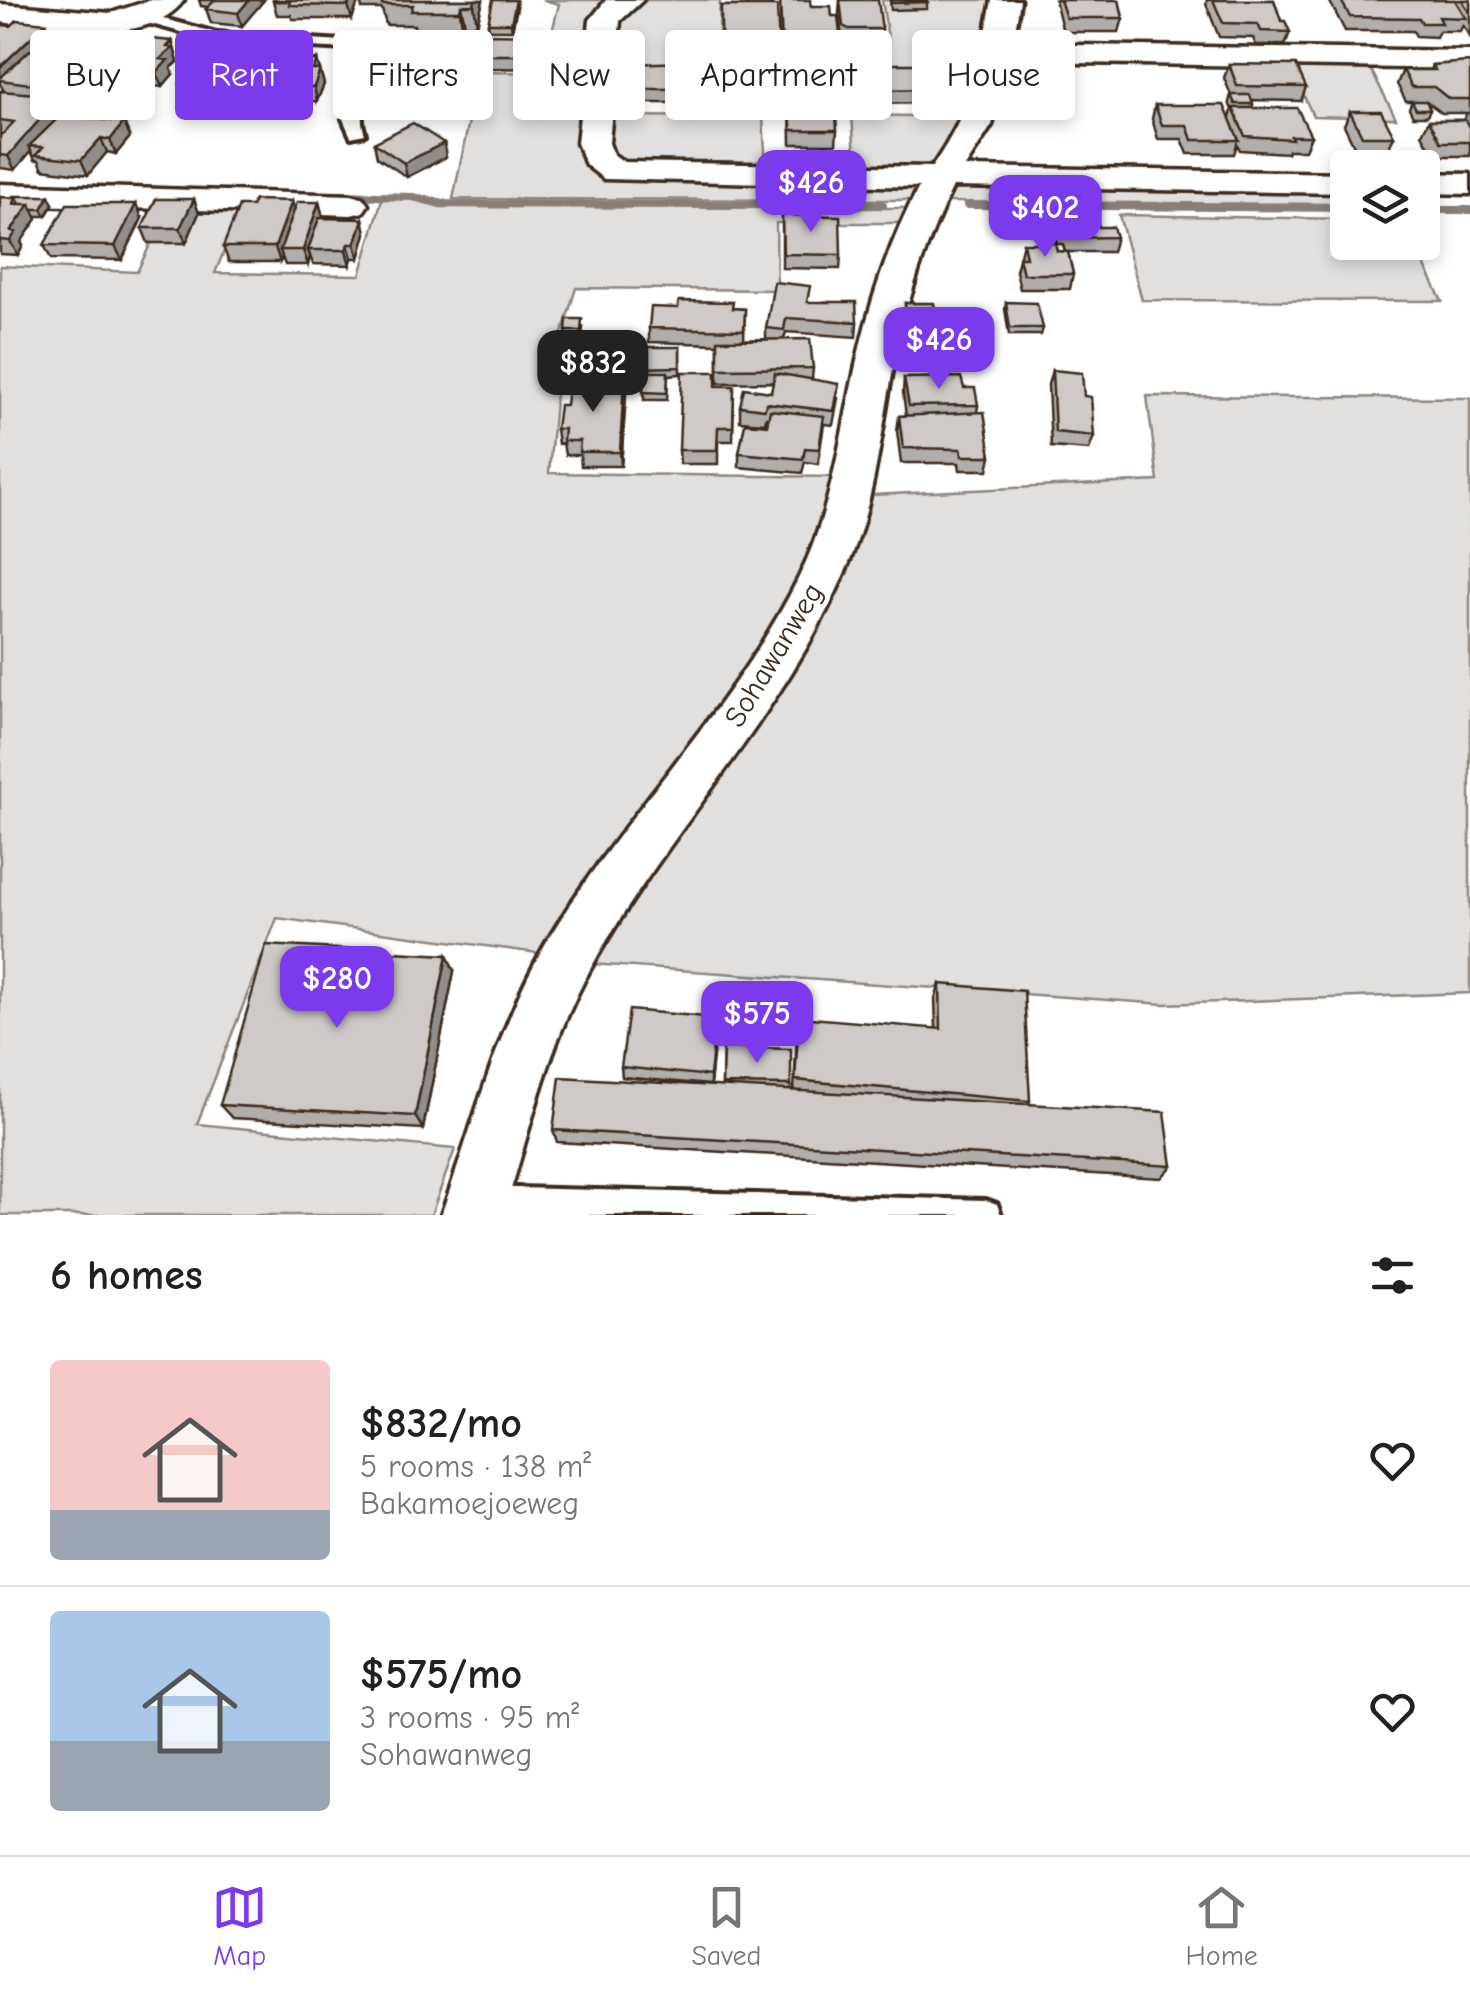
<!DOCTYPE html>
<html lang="en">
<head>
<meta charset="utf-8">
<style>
  body { margin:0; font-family:"Comic Neue",sans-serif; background:#f2f2f2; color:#202124; height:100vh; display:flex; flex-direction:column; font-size:38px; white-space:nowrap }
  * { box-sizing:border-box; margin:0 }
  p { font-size:32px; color:#757577 }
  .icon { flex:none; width:55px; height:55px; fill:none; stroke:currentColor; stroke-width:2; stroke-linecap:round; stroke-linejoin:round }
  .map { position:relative; height:1215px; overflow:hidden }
  .side { display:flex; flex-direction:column; background:#fff; flex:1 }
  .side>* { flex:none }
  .top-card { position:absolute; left:30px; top:30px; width:1410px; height:90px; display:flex; gap:20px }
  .fabs { position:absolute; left:1330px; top:150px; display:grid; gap:20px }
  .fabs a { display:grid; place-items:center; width:110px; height:110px; border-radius:10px; background:#fff; box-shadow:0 5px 15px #0003; font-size:50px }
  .price { position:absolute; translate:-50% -85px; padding:0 22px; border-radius:20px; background:#7c3aed; color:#fff; font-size:32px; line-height:65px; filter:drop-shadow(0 2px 5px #0008) }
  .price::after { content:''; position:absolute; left:50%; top:60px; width:30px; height:22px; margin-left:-15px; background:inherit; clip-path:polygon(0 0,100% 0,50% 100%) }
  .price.on { background:#222; color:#fff }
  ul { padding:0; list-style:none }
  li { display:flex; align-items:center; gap:30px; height:250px; padding:0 50px }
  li+li { border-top:2px solid #e0e0e0 }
  li span { display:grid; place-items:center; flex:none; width:280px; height:200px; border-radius:10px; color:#555 }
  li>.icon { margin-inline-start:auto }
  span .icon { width:120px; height:120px; fill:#fffc; stroke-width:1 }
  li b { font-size:42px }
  h2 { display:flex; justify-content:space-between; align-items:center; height:120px; padding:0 50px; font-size:42px }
  .pill { padding:0 35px; border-radius:10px; background:#fff; box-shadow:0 5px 15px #0003; font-size:35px; line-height:90px }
  .pill.on { background:#7c3aed; color:#fff }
  .tab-bar { display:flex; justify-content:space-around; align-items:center; height:140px; border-top:2px solid #e0e0e0; background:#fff; font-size:28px; color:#757577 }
  .tab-bar a { display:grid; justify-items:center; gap:5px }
  .tab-bar .on { color:#7c3aed }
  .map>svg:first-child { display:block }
  .green { fill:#e2e0de; stroke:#8e857e; stroke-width:2.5 }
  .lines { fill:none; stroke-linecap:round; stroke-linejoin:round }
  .stream { stroke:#887e77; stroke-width:8 }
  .lane-casing { stroke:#3b2a1e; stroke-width:8 }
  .street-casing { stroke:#3b2a1e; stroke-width:7 }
  .lane { fill:#fff; fill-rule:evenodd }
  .street { fill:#fff; fill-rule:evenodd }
  .wall { fill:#b2aeab; stroke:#3b2a1e; stroke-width:2.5; fill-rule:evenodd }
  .shaded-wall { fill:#918d8b; stroke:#3b2a1e; stroke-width:2.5 }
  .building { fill:#cfcac7; stroke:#3b2a1e; stroke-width:2.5 }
  .labels { text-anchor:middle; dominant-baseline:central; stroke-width:9; stroke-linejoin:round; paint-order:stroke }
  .street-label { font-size:30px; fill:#3b2a1e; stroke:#fff }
</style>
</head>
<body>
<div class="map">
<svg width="1470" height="1215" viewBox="0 0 1470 1215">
  <rect width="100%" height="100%" fill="#fff"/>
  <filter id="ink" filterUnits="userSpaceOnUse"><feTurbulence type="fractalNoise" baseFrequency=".01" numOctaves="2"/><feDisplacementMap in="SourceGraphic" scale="20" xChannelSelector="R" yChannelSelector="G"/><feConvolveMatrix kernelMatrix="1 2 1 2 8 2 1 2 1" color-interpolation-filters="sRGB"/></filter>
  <g filter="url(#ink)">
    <path class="green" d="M543,0H615L590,41L550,40L559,4Z
      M643,0H720L718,71H605L610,27Z
      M882,0H992L996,3L983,73L850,74L847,45H889Z
      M1289,63L1368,64L1396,118L1313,116Z
      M479,72L588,73L583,134L620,178L911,182L924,188L922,200L453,199Z
      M852,115L969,117L937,168L856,170Z
      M605,116L763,117L766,168L612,162Z
      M965,184L1348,187L1347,204L945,202L953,189Z
      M382,199H411L440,207L917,208L907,223H776L777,290L576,288L560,340L549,473L835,477C820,530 803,578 776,626L545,954L277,918L197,1124L455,1149L431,1215H0V266L137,272L168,207L242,208L215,273L360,275Z
      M1119,215L1347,219L1348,242L1414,243L1442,301L1142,300Z
      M1147,396L1470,398V993L1165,1004L590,964L683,824L755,732L807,650L843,581L872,495L1158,481Z"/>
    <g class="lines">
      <path class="stream" d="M341,195L413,197L446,204L883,205
        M967,205L1348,208
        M1422,210H1470"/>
      <defs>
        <path id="lane" d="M138,12L217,33L358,42C395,67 350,97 365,134L351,137L343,119C349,100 369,63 349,49L217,42L133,19V13Z
          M480,1187L986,1200L997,1204L1001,1215H475L469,1213L465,1202L469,1191Z"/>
        <path id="street" d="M151,0H184C148,49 51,28 0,22V4L111,13Z
          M606,0H643L620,21L609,143L613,154L624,162L932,167C972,109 979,69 992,0H1020L1013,44L1470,51V69L1010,62L992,125L965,167L1348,173V193L953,187C926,241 907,300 895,359C881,430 875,505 845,572C782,717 669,829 592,966C548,1043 530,1132 503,1215H441C476,1119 500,1015 555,928C630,806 737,704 800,575C833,507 841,430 858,356C871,298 891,239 919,187L604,179L586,165L577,143L590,20Z
          M1422,173L1470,174V194L1422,193Z
          M0,184L351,195L363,198L368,205L363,212L351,215L0,204Z"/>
      </defs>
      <use href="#lane" class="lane-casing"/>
      <use href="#street" class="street-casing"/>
      <use href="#lane" class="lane"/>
      <use href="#street" class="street"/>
    </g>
    <path class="wall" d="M199,0H264L242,26L211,23L206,9L209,7L201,6Z
      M359,0L352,19H292L291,15H277L273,1Z
      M360,0H483L477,25H465L464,29H477L479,43L474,71H463L458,97H387L383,83L394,60L393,58L415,30L414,25H386L382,9H362Z
      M747,0H770L779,49V63H721V6H747Z
      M780,0L811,6L832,16L841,43L840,57L781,59Z
      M840,0L882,29L881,43H848L842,39L839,13Z
      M890,0H927V9L891,10Z
      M1055,0H1119L1123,18L1119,32H1063Z
      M1207,0H1274L1281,21L1290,32L1285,45H1256L1253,38L1219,37L1206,4Z
      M1331,0H1470V37L1463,25L1460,31H1439L1436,37L1416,36L1413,31H1345L1330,2Z
      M517,7L512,30H489L488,23Z
      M0,27L52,37L38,51L74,69L90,81L107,76L104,68L172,41L178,62L171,68L173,74L162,87L145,85L148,93L138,105L142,113L136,120L124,123L130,137L116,154L107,152L88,175L43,169L39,160H35L31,151L15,170L0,168V91H4L0,84ZM62,102L71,103L77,117L62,115L66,111Z
      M558,35L560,49L556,69L481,68L478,55Z
      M317,60L324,84L317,101L273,102L269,88Z
      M719,61V113L693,114L692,103H626L625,89Z
      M1470,62V156H1434L1422,134L1429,120H1463L1467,113H1442L1426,101L1430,109L1427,116H1413L1409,108L1412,101H1406L1397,84L1403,70H1430L1432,65Z
      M220,64L222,72L205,94L182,92L180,84Z
      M861,64L942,89L940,103L864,104L860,78Z
      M1229,64L1306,87L1301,101L1252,100L1253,104L1252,108L1311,136L1305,150H1288L1287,153L1240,150L1237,144L1234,154H1188L1182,139H1158L1152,119L1155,105L1230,118L1232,110L1229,102L1231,95L1224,78Z
      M725,72L772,98L771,112L725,114Z
      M790,90L826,99L837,130L836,144H791Z
      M1350,111L1394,136L1388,150H1356L1344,125Z
      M374,143H444L446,157L407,177L377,157Z
      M0,197L53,204L46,216H35L37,219L21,242L23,246L18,255L0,254Z
      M319,202L323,218L363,219L366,233L359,258H352L350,265L313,264L310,256L308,265H285L282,257L280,262H229L223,247L294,209Z
      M1055,212L1099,227L1116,237L1112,252H1068L1073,274L1070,289H1020L1016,271L1023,243L1057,251L1065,252L1063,244H1057L1052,226Z
      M199,213L186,243H148L142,228Z
      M782,215L841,255L840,269L782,268Z
      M142,218L122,260L51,259L44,245Z
      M809,302L857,322L856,337L786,332L784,339L813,368L812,379L838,398L833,425L824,424L818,464L805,462L802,473L739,467V453L767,425L769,417H766L765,423L740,421V406L771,392L773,382L718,383V344L649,342V328L732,308L745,309L744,340L766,339V328Z
      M1006,302L1043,328L1041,335H1009L1005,309Z
      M905,303L936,319L935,327L905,326Z
      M583,327L582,339L567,338L566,331Z
      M908,334L975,352L972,367L954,366L953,372L908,371L906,348Z
      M680,347V374L668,375L667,400H644V375H636L635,368Z
      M1052,370L1084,396L1094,436L1089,450L1051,447L1048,385Z
      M904,378L964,388L978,405L977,413L991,456L988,470H960L959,463H901L897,431L899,416H906L903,392Z
      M624,380L626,394L621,466H581L580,455H565L563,443L558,444L556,429L566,405Z
      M716,386H734L733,441H718V464H680L679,450Z
      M454,971L423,1129L232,1118L220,1105Z
      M940,984L1030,1101L1028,1104L1172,1166L1161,1178L557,1142L553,1130L722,1087L723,1047L791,1085L790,1090L794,1091L797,1031L936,1028L935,999Z
      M716,1018L710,1085L622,1077L621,1067Z"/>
    <path class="shaded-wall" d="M249,0H264L242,26L238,13Z
      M350,0H359L352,19L348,6Z
      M475,0H483L477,25L474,5Z
      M516,0L517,7L512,30L511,23Z
      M461,5L465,25L463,32L460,11Z
      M46,23L52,37L7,81L0,77V67Z
      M477,29L479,43L474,71L472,57Z
      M558,35L560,49L556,69L555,55Z
      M172,41L178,62L171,68L173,74L162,87L156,73L160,59Z
      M68,55L74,69L57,66Z
      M317,60L324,84L317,101L314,87L313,70Z
      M461,60L463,74L458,97L456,83Z
      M220,64L222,72L205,94L202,87Z
      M86,70L92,84L73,103L67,89Z
      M142,79L148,93L138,105L142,113L136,120L124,123L119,108Z
      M60,96L66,111L35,146H29L31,151L15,170L8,156Z
      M124,122L130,137L116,154L110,140Z
      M101,138L107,152L88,175L81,160Z
      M444,143L446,157L407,177L404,163Z
      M49,196L53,204L46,216L42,209Z
      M17,198L30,204L37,219L21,242L23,246L18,255L10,241L13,204Z
      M194,199L199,213L186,243L180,228Z
      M292,201L296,215L280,250L282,257L280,262L275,247Z
      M319,202L323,217L312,250H308L310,256L308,265L303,250Z
      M136,204L142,218L122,260L115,246Z
      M363,219L366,233L359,258L355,244Z
      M348,244L352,258L350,265L346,250Z
      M624,380L626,394L621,466L620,452Z
      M447,955L454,971L423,1129L415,1116Z
      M716,1018V1028L710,1085V1076Z"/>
    <path class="building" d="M215,0H249L238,13L206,9Z
      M273,0H350L348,6L289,5L290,1H273Z
      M383,0H475L474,5H461L460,11H411L413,5H382Z
      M493,0H516L511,23H488Z
      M780,0H810L811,6H831L832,16H838L841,43L782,45Z
      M840,0H878L882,29H849L843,26Z
      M891,0H927L928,2L892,3Z
      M1060,0H1119L1123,18H1066Z
      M1213,0H1274L1281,21H1285L1290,32L1261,31L1258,24L1223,23Z
      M1341,0H1455L1466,18L1439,17L1442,23H1422L1419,18L1350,17Z
      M1462,0H1470V13Z
      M721,6H777L779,49H721Z
      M17,20L46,23L0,67V27L2,25L11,26Z
      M477,29L472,57L393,58L401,30Z
      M484,34L558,35L555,55H478Z
      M131,37L172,41L167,47L173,48L160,59L168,60L156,73L104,68Z
      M30,50L68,55L57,66L86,70L67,89L0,80V78Z
      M279,60H317L313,70H320L314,87L269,88Z
      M390,60H461L456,83H383Z
      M719,61V99L692,100L693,89H625L627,64Z
      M198,62L220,64L202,87L180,84Z
      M1470,62V99H1449L1434,87H1412L1403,70H1435L1432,65Z
      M861,64H937L942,89L865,90Z
      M1229,64L1296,65L1306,87L1237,86Z
      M725,72H771L772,98L725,100Z
      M96,75L142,79L128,96L136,99L130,106L119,108L71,103Z
      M790,90H825L826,99H835L837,130H791Z
      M0,91L60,96L8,156L0,155V137L14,122L0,120Z
      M1231,95H1250L1253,104H1235Z
      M1412,101H1426L1430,109H1416Z
      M1155,105H1224L1239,140H1192L1187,125H1162Z
      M1233,108H1297L1311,136H1291L1292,139L1245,136Z
      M1350,111H1381L1394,136H1362Z
      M61,115L124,122L110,140L101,138L81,160L36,155L43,147L29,146Z
      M1429,120H1465L1470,129V142H1441Z
      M413,123L444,143L404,163L374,143Z
      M13,196H49L42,209H32L30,204H20L17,198H12Z
      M0,197L17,198L13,204H30L11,231L16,232L10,241L0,240Z
      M156,199H194L180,228H142Z
      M254,200L292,201L275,247H223L239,206H252Z
      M297,202H319L303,250H280Z
      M67,204H136L115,246L44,245Z
      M1095,211L1099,227H1113L1116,237L1069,238L1066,230H1060L1055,212Z
      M782,215L840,216L841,255L783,254Z
      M319,218L363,219L355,244H348L346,250H308Z
      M1023,243H1055L1057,251L1068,252L1073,274H1023L1019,257H1026Z
      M774,282L810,286L807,302H856L857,322L786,318L784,330L766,328Z
      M679,301L733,302L732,308L745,309L744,330L649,328L651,307L678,308Z
      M1006,302L1037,303L1043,328H1010Z
      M905,303H934L936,319H906Z
      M567,319H582L581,331H566Z
      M908,334H973L975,352H955L956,358L910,357Z
      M810,339L813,368L718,369V340Z
      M635,347H680V367L635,368Z
      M1052,370L1082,373L1084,396L1091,397L1094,436L1055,432Z
      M644,372H668L667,393L643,392Z
      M682,372H716V386H734L733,427H718L717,450H679Z
      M775,373L839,384L834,411L766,403L765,409L740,406L744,388L771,392Z
      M961,377L964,388H975L978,405L909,406L904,378Z
      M569,380H624L620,452H579L580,441H563L564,429H556L559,405H566Z
      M770,410L824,416L819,449L805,448L803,459L739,453L745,423L767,425Z
      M984,412L991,456H962L961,449L903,448L899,416Z
      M266,945L447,955L415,1116L220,1105Z
      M940,984L1024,991L1030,1101L795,1080L799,1017L941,1029Z
      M629,1010L716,1018L710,1076L621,1067Z
      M723,1047L791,1049V1085L722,1084Z
      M560,1077L1165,1112L1172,1166L553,1130Z"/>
  </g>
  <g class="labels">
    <g class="street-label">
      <text transform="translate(774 655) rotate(-59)">Sohawanweg</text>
    </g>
  </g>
</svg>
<div class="fabs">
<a><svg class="icon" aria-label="layers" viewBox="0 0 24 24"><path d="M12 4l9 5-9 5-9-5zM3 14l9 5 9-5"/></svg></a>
</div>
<b class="price" style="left:811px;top:235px">$426</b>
<b class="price" style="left:1045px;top:260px">$402</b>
<b class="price" style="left:939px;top:392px">$426</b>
<b class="price on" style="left:593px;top:415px">$832</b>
<b class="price" style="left:337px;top:1031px">$280</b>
<b class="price" style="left:757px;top:1066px">$575</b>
<div class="top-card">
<a class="pill">Buy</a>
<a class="pill on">Rent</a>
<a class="pill">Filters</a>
<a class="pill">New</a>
<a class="pill">Apartment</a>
<a class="pill">House</a>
</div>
</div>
<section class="side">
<h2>6 homes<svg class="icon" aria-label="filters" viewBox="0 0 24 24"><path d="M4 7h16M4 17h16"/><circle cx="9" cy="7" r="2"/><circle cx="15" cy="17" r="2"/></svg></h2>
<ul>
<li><span style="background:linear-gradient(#f6c9c9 75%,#9aa5b1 0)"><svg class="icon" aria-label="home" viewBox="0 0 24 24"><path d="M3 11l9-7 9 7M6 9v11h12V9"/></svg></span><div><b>$832/mo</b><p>5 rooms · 138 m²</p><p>Bakamoejoeweg</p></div><svg class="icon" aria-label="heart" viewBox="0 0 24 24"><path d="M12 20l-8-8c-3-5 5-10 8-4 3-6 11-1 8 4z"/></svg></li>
<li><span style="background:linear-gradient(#a9c7e8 65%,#9aa5b1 0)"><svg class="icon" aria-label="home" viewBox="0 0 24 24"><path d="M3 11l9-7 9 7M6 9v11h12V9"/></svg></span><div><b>$575/mo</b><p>3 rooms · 95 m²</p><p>Sohawanweg</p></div><svg class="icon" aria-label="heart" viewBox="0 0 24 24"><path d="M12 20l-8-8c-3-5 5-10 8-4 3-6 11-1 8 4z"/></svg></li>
</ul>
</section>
<nav class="tab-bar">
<a class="on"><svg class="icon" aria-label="map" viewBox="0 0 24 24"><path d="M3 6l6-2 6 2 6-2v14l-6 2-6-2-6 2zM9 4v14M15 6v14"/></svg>Map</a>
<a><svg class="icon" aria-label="saved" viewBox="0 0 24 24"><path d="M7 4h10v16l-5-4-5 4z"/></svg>Saved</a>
<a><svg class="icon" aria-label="home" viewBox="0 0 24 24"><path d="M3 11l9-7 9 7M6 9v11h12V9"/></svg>Home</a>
</nav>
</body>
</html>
